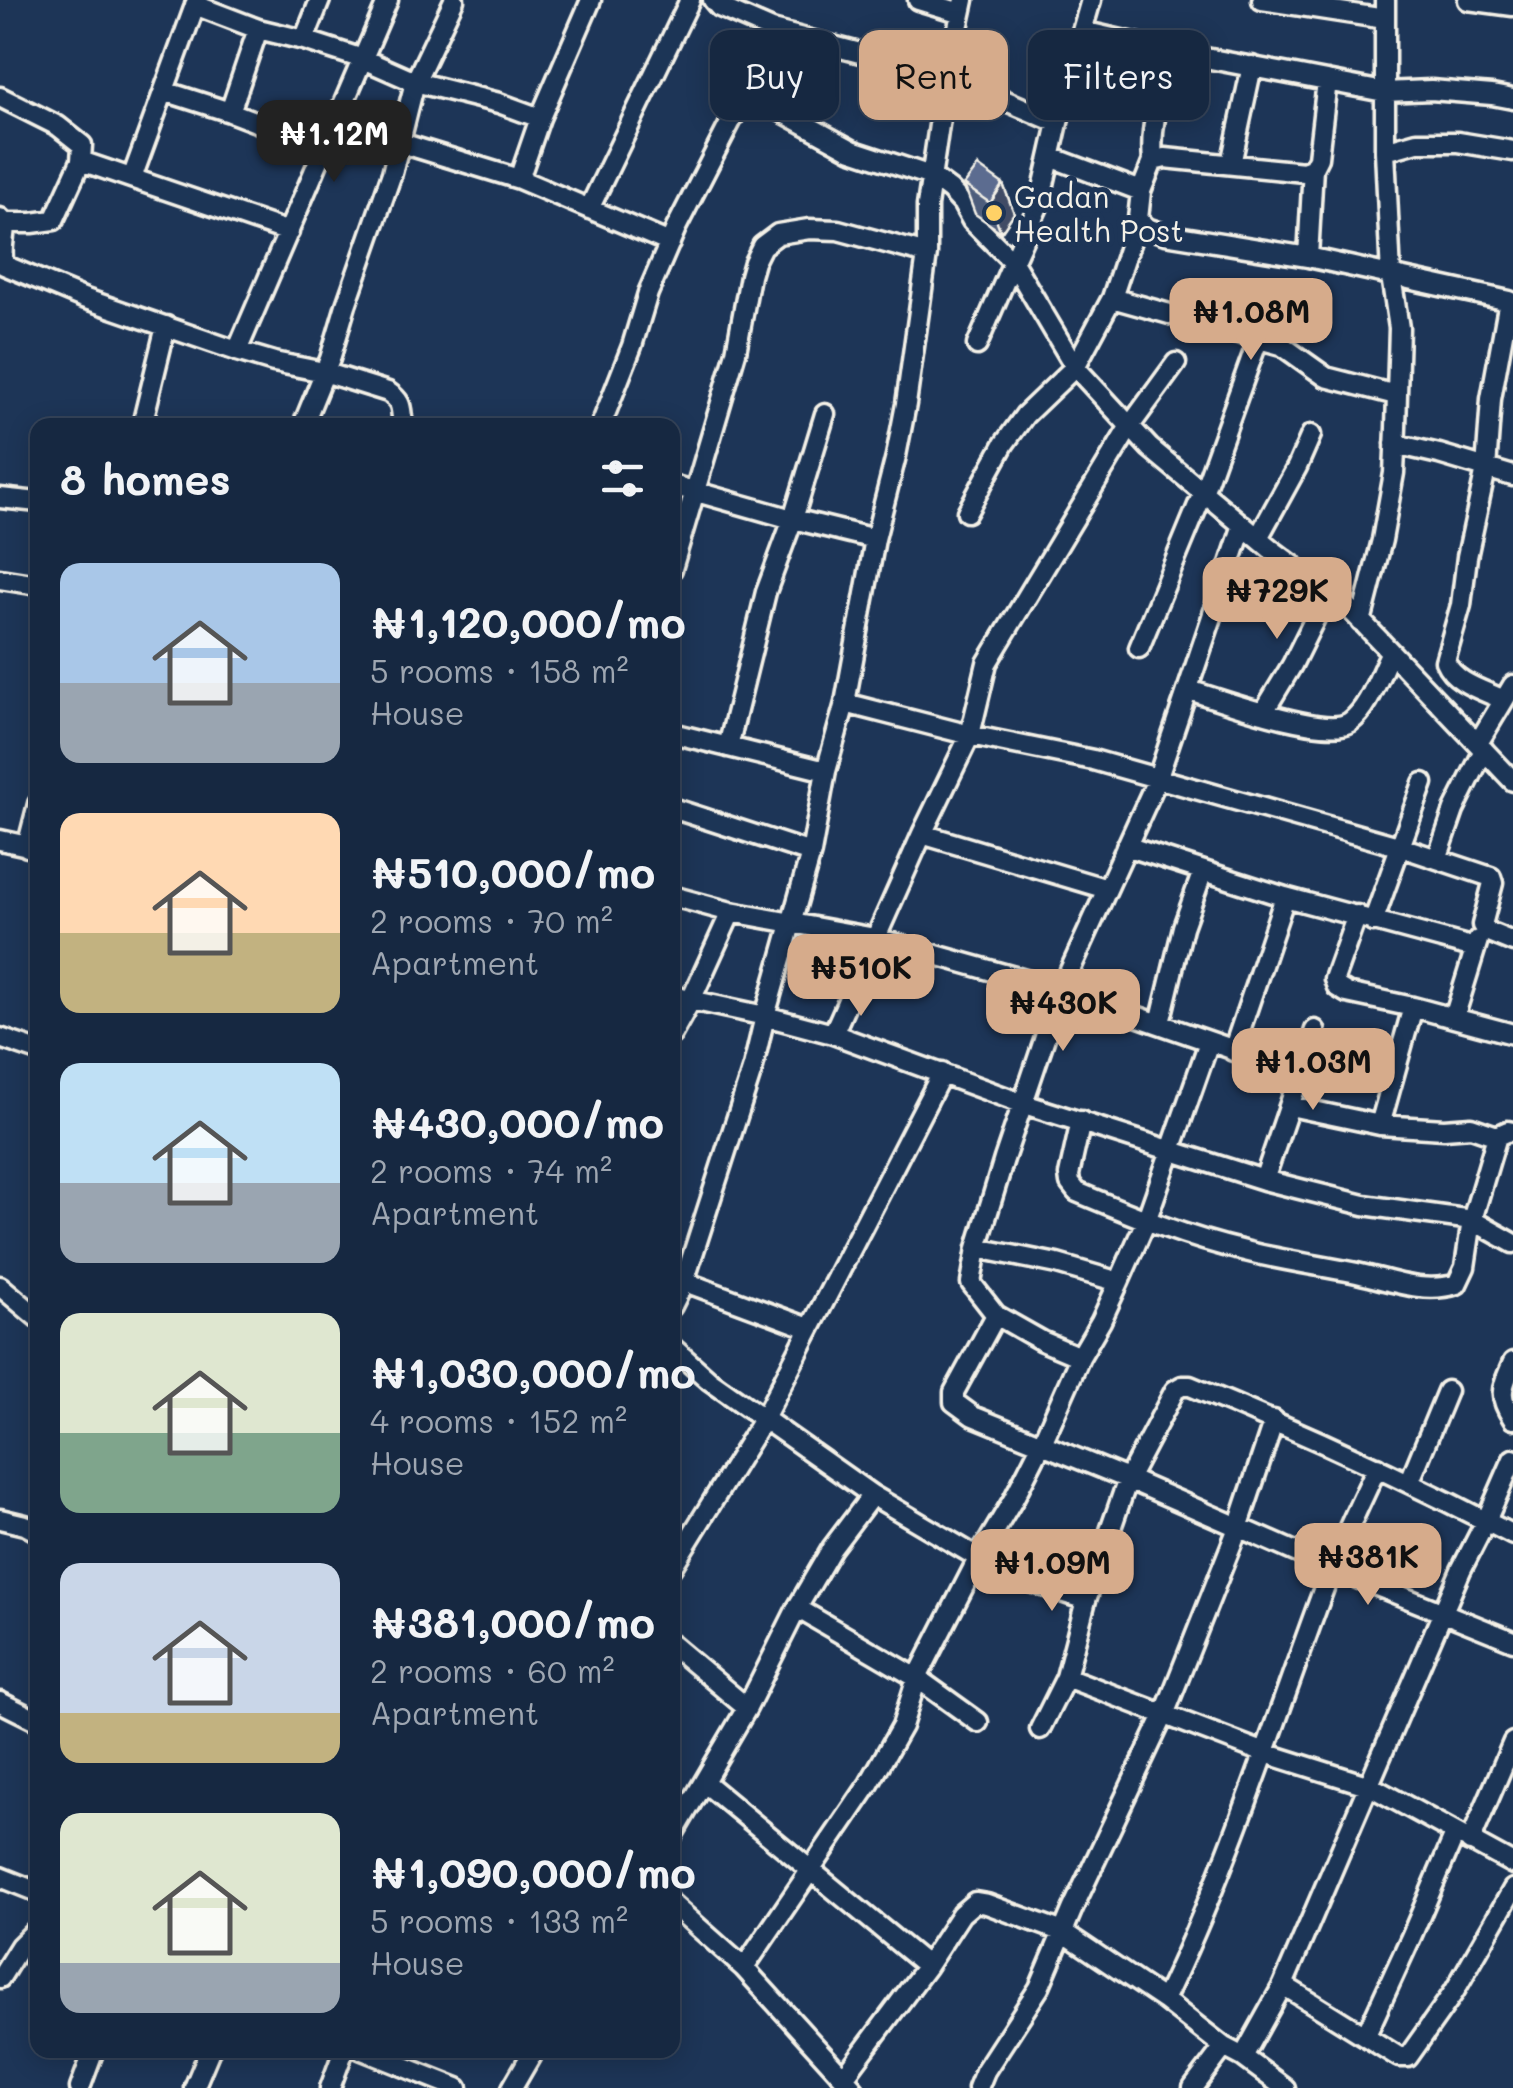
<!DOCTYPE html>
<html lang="en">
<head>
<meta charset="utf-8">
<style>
  body { margin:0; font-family:Mali,sans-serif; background:#23344c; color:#f1f3f6; height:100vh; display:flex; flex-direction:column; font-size:38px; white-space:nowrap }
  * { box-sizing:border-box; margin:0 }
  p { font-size:32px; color:#9ea6b1 }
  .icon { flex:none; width:55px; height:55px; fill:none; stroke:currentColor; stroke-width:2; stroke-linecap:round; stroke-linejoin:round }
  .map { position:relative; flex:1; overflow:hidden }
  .side { position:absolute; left:30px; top:418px; width:650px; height:1640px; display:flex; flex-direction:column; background:#162841; border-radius:20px; box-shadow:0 5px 25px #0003,0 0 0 2px #35445a }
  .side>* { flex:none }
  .hud { position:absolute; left:710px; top:30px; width:652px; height:90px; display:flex; gap:20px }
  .price { position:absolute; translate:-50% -85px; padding:0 22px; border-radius:20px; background:#d6ab8b; color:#111; font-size:32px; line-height:65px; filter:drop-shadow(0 2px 5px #0008) }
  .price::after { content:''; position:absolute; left:50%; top:60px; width:30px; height:22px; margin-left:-15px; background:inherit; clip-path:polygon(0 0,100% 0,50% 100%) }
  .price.active { background:#222; color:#fff }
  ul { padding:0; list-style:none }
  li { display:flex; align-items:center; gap:30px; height:250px; padding:0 30px }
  li span { display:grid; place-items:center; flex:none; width:280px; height:200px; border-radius:20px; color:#555 }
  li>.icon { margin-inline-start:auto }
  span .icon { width:120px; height:120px; fill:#fffc; stroke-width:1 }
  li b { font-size:42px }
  h2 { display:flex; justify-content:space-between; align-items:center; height:120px; padding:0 30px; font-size:42px }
  .tag { padding:0 35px; border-radius:20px; background:#162841; box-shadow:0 5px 25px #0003,0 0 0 2px #35445a; font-size:35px; line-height:90px }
  .tag.active { background:#d6ab8b; color:#111 }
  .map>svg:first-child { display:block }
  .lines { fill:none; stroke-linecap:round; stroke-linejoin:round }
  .street-casing { stroke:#f4f1e8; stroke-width:25 }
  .street { stroke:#1d3557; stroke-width:18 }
  .wall { fill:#4e5d7c; stroke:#f4f1e8; stroke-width:2.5 }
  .shaded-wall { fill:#404c65; stroke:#f4f1e8; stroke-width:2.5 }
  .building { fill:#5b6c90; stroke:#f4f1e8; stroke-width:2.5 }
  .poi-dot { fill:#ffd166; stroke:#1d3557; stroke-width:4 }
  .labels { text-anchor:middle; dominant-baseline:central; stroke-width:10; stroke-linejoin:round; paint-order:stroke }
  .poi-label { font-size:30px; fill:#f4f1e8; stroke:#1d3557; text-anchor:start }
</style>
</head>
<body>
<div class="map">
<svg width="1513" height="2088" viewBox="0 0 1513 2088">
  <rect width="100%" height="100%" fill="#1d3557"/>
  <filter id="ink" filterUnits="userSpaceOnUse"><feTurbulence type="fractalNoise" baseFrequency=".01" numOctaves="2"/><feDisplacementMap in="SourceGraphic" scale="20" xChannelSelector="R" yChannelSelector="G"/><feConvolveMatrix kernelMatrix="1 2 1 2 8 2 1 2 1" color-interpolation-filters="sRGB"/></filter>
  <g filter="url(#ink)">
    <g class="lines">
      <defs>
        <path id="street" d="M591,0L540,118L519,179L670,243
          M713,0L719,7L772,30L948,76L1058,123
          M918,0L961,13
          M1091,0L1067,83L1040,202L1013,262L1075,367L1150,448L1271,549L1347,606L1513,781
          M1262,0L1385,19
          M1468,0L1513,6
          M195,5L258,29L304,40L363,59L415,82L499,103L540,118
          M258,29L230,112L324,148
          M1082,31L1174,52L1384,92L1431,90L1492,95L1513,99
          M304,40L320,0
          M164,91L230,112
          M746,92L852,150L931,176L950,190L962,203L972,221L1013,262L977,345
          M0,97L58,126L82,145L81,161L54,220L32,223H5
          M401,143L519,179
          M1385,151L1417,142H1458L1513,151
          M1051,157L1141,191L1138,219L1147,228L1165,234L1308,257L1509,301L1491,399L1486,469L1467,557L1461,605L1445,661C1454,683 1483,690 1504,700
          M81,161L289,232
          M1153,161C1149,121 1162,90 1174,52
          M1231,164L1252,66
          M132,178L197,0
          M1141,191L1153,161L1165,158L1304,172L1313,168L1318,158L1327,81
          M589,209L690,0
          M0,218L5,223C5,238 0,250 4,265L83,298L237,351L274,362L324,372L388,392C404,403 400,408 403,425
          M1308,257L1313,168
          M1112,298L1281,345L1326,377L1396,395
          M237,351L388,0
          M142,425L166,326
          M303,425L330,359L346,305L392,173L415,82L454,0
          M601,425L632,346L648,293L676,228L746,92L772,30
          M1395,444L1439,454L1513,476
          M672,485L785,517L875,539
          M0,498L38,502
          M967,512L1004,444L1025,415L1075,367L1112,298L1138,219
          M1258,538L1297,467L1311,435
          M672,569L736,352L750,276L754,262L762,246L778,234L809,229L838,230L927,254
          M0,579L38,585
          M1361,622L1382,540L1394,473L1396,428L1399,328L1391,276L1385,151V0
          M1139,648L1203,493L1258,340
          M1189,690C1218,699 1327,738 1350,722C1370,707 1379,675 1390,654
          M845,703L970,735L1093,760L1398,846L1491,877L1493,883L1482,925L1486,931L1513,942
          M1263,713L1292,665L1328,592
          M672,733L826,771
          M1478,743L1513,685
          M728,747L766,592L793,519L825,414
          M672,808L811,853
          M922,834L1107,889
          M0,840L37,848
          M1126,846L1285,897L1475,948
          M27,847L38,804
          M1437,859L1454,810L1484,750
          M672,896L731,912L875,938L1061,990L1301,1073
          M1357,915L1334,979L1337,987L1347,993L1413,1007L1513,1034
          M1373,922L1423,783
          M672,996L765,1016L833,1034L1021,1103L1264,1180L1364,1205L1472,1220L1513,1243
          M1454,1018L1478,940
          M1160,1023L1183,927L1203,871
          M672,1034L691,1000L731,912
          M833,1034L922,834L970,735L987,663L1130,426L1176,363
          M0,1038L38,1051
          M1233,1051L1285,897
          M1290,1106L1380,1125L1444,1129L1471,1127L1497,1136
          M1081,1121L1069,1175L1070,1183L1077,1192C1132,1215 1187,1238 1245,1251C1280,1260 1316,1265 1352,1272C1387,1279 1422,1295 1457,1284L1465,1267L1472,1220L1497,1136L1508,1131L1513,1132
          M1380,1125L1413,1007
          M1264,1180L1315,1030
          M977,1248L1057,1264L1119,1282
          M672,1277L809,1328
          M0,1286L38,1318
          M672,1306L684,1282L753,1067L765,1016L811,853L826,771L845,703L875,539L896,456L906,404L927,254V206L943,98L964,0
          M996,1315L954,1392V1402L973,1416L1128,1479L1332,1568L1513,1641
          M672,1347L709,1380L872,1495L1006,1574L1086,1600
          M1080,1357L1042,1341L996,1315L971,1283L977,1248L1004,1159L1061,990L1157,780L1243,525
          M1513,1362C1502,1388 1497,1395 1513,1419
          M1409,1483L1447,1391
          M0,1519L25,1525L38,1532
          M672,1567L764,1418L942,1073
          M797,1608L917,1678L978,1722
          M672,1645L747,1708
          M1066,1677L1265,1753L1370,1786L1513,1864
          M0,1702L38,1721
          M1040,1729L1066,1677L1086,1600L1128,1479L1175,1390L1182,1386H1190C1300,1431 1407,1480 1513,1535
          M705,1783L927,1966
          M672,1836L747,1708L797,1608L832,1548L872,1495
          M1470,1842L1513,1742
          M0,1877L38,1892
          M672,1904L744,1968L853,2088
          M744,1968L869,1784L902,1726L917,1678L979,1557L1013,1500L1042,1443L1080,1357L1101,1321L1119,1282L1146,1221L1209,1042
          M0,1978L20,1946L38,1928
          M1283,1985L1399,2057H1408L1454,1992L1513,1889
          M1164,2000C1231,1862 1276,1715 1330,1572C1344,1536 1361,1502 1377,1467
          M1366,2035L1411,1937L1455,1834
          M362,2050L458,2088
          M1243,2057L1283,1985L1461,1570L1486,1521L1513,1459
          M844,2077L927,1966L961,1914L975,1902L987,1904L1063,1932L1164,2000L1224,2047L1243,2057L1285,2088
          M80,2088L94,2050
          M194,2088L210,2050
          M330,2088L344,2050
          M512,2088L534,2050
          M978,2088L985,2071L1039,1988L1073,1908L1164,1715L1238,1528L1274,1420
          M1193,2088L1224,2047"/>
      </defs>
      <use href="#street" class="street-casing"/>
      <use href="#street" class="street"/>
    </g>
    <path class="wall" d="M1003,184L1014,213L1001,232L975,214L964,185Z"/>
    <path class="shaded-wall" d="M1003,184L1014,213L1001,232L990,203Z"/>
    <path class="building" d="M978,166L1003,184L990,203L964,185Z"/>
  </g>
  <circle class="poi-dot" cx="994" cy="213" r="10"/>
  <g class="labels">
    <g class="poi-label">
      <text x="1014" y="196">Gadan<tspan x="1014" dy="34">Health Post</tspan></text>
    </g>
  </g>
</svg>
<b class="price active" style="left:334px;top:185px">₦1.12M</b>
<b class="price" style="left:1251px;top:363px">₦1.08M</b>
<b class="price" style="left:1277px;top:642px">₦729K</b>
<b class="price" style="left:861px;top:1019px">₦510K</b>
<b class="price" style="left:1063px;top:1054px">₦430K</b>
<b class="price" style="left:1313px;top:1113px">₦1.03M</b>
<b class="price" style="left:1368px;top:1608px">₦381K</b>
<b class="price" style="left:1052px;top:1614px">₦1.09M</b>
<div class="hud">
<a class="tag">Buy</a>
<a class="tag active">Rent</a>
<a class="tag">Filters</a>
</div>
<section class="side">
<h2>8 homes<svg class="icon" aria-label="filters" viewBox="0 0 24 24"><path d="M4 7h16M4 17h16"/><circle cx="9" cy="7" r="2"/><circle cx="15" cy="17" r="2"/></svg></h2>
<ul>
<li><span style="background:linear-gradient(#a9c7e8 60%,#9aa5b1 0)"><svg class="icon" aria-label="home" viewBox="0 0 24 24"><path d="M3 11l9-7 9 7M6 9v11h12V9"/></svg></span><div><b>₦1,120,000/mo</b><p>5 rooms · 158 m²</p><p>House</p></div></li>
<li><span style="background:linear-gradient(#ffd9b3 60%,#c2b280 0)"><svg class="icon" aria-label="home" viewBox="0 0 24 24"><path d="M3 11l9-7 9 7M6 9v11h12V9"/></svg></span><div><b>₦510,000/mo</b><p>2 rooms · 70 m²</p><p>Apartment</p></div></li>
<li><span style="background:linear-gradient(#bfe0f5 60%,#9aa5b1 0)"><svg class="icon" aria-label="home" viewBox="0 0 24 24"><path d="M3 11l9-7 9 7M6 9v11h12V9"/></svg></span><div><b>₦430,000/mo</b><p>2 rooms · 74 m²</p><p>Apartment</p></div></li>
<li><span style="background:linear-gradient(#dfe7d0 60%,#7fa58c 0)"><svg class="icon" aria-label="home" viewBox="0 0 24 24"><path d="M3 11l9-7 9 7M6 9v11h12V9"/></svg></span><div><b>₦1,030,000/mo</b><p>4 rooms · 152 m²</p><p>House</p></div></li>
<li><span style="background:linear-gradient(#c9d6e8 75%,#c2b280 0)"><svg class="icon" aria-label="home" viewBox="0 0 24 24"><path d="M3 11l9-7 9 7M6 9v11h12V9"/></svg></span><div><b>₦381,000/mo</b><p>2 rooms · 60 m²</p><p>Apartment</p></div></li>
<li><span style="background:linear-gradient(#dfe7d0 75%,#9aa5b1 0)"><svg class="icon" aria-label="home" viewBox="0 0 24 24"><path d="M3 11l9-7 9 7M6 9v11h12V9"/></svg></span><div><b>₦1,090,000/mo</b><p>5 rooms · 133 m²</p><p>House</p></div></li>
</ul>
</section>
</div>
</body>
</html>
